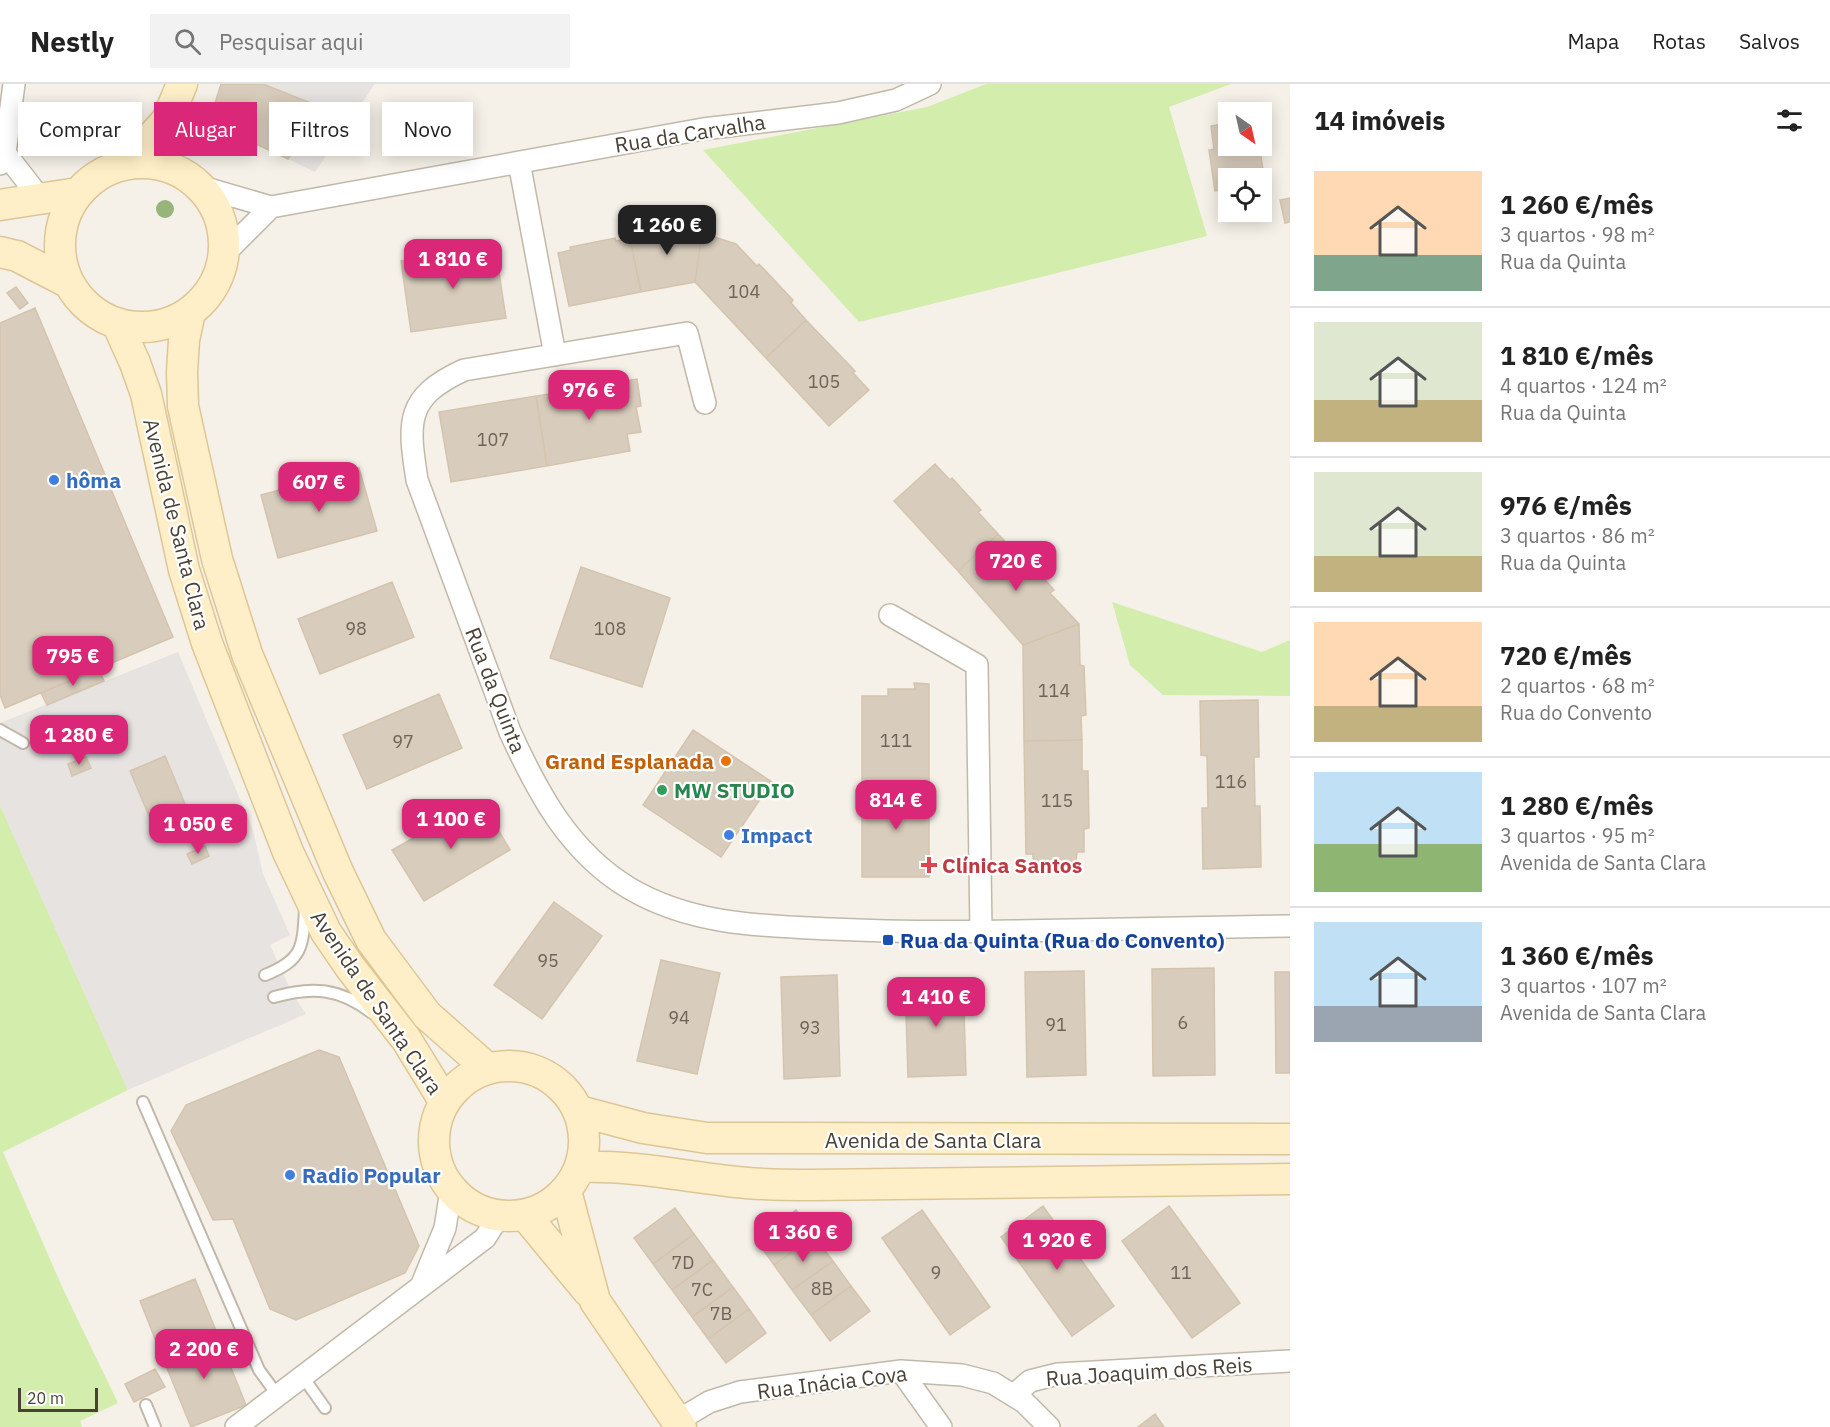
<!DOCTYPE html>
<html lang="pt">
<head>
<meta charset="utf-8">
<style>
  body { margin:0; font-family:"IBM Plex Sans",sans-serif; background:#f2f2f2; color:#222; height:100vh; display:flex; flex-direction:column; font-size:22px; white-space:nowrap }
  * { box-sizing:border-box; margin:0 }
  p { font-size:20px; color:#767676 }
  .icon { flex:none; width:33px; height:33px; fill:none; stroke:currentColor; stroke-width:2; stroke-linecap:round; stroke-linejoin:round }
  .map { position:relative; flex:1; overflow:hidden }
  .panel { display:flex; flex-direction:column; background:#fff; width:540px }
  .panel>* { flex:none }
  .banner { position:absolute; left:18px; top:18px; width:570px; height:54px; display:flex; gap:12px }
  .needle { width:39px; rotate:146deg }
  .fabs { position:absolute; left:1218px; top:18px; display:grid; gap:12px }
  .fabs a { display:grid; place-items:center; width:54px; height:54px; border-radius:0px; background:#fff; box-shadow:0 3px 15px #0003; font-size:30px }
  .scale { position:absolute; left:18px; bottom:15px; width:80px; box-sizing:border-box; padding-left:6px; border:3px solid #494135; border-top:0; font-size:16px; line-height:21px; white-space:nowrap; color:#494135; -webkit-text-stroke:4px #fff; paint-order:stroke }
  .price { position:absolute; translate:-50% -51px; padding:0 14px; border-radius:12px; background:#db2777; color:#fff; font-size:20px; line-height:39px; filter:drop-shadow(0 2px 3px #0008) }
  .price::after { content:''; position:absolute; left:50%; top:36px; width:18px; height:14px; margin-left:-9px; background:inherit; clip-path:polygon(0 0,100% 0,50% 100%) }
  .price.selected { background:#222; color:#fff }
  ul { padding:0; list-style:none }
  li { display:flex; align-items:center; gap:18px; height:150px; padding:0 24px }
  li+li { border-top:2px solid #e0e0e0 }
  li span { display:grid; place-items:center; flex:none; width:168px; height:120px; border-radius:0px; color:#555 }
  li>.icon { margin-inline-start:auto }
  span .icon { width:72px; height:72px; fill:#fffc; stroke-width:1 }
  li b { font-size:26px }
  h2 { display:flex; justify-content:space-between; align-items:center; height:72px; padding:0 24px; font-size:26px }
  .chip { padding:0 21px; border-radius:0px; background:#fff; box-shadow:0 3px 15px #0003; font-size:21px; line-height:54px }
  .chip.selected { background:#db2777; color:#fff }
  header { display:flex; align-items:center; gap:36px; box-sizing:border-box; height:84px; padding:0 30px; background:#fff; border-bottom:2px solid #e0e0e0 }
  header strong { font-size:28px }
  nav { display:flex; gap:33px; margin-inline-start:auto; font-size:21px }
  .search { width:420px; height:54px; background:#f2f2f2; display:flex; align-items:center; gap:15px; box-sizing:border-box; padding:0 21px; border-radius:0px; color:#767676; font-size:22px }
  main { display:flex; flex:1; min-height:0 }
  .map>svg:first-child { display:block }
  .green { fill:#d3edad }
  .parking { fill:#e6e3e0 }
  .building { fill:#d8ccbc; stroke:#d4c4ae; stroke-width:1.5 }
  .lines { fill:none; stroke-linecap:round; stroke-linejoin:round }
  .lane-casing { stroke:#c2b8a9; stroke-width:14 }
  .street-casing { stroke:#c2b8a9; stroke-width:24 }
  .secondary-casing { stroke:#ddc695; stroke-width:33 }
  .lane { stroke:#fff; stroke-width:10 }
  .street { stroke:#fff; stroke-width:21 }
  .secondary { stroke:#ffefc8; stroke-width:30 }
  .tree { fill:#97b47b }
  .shop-dot { fill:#3f7fe0; stroke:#fff; stroke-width:2 }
  .food-dot { fill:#e8710a; stroke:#fff; stroke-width:2 }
  .leisure-dot { fill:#2e9e5b; stroke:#fff; stroke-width:2 }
  .health-dot { fill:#e0444e; stroke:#fff; stroke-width:2 }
  .transit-dot { fill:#1a4fb4; stroke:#fff; stroke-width:2 }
  .labels { text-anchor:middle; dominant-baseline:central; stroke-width:4.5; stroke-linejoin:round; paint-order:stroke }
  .number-label { font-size:18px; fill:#6d6457 }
  .street-label { font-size:21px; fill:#494135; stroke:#fff }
  .shop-label { font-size:21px; font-weight:bold; fill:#366cbe; stroke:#fff; text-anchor:start }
  .food-label { font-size:21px; font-weight:bold; fill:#c56008; stroke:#fff; text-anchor:end }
  .leisure-label { font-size:21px; font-weight:bold; fill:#27864d; stroke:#fff; text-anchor:start }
  .health-label { font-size:21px; font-weight:bold; fill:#be3a42; stroke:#fff; text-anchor:start }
  .transit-label { font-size:21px; font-weight:bold; fill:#164399; stroke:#fff; text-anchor:start }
</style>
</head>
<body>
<header>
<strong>Nestly</strong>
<div class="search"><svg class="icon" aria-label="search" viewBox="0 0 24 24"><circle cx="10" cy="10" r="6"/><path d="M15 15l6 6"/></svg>Pesquisar aqui</div>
<nav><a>Mapa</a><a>Rotas</a><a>Salvos</a></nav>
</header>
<main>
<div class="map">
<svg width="1290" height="1343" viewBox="0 0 1290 1343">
  <rect width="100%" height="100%" fill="#f5f1e8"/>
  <path class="green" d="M986,0H1231L1169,23L1207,152L859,238L703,66L927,23Z
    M1112,518L1262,568L1290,556V612L1163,611L1130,581Z
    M0,721L128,1006L3,1068L64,1207L118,1319L80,1337L82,1343H0Z"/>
  <path class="parking" d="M263,0H373L374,1L315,88L288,75L321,23Z
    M178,568L253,746L263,790L290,851L270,861L291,907L306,930L128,1006L0,721V639Z"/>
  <path class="building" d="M221,0H263L321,23L288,75L209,38Z
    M1228,39V62H1253L1254,67L1260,66L1265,99L1262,100V94H1228V105L1215,107L1209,66L1214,65L1211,42Z
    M1290,114V138L1285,139L1280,116Z
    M689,138L690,143L701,140L702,149L695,198L641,208L630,155L644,152L643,147Z
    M702,149L736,160L757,182L759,180L793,216L791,219L806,236L766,274L695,198Z
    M615,154L616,157L630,155L641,208L569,222L558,169L571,166L570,163Z
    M495,163L506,234L411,248L401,177Z
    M16,203L28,219L20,225L7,209Z
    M35,224L173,553L5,624L0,611V239Z
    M806,236L855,287L853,289L869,306L829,342L766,274Z
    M637,295L641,322L636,323L641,348L627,350L630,367L547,382L536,312Z
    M536,312L547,382L451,398L439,328Z
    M935,380L950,396L952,394L981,426L978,428L998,450L958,487L894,417Z
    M359,384L377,447L278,474L261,411Z
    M998,450L1018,471L1020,468L1054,506L1050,509L1079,540L1023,561L958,487Z
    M581,483L670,514L642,603L550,574Z
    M392,498L414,553L320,590L298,535Z
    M1079,540L1080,581L1084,582L1086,631L1081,632L1082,656L1024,657L1023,561Z
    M99,585L104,597L47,621L41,609Z
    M914,599L929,600V700L862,701V612H888V605H915Z
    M439,610L462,664L367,705L343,651Z
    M1258,616L1259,673H1254L1255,722H1260L1261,783L1203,785L1202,724H1208L1207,672L1201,671L1200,617Z
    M693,646L772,698L721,773L643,721Z
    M1082,656V687H1088L1089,744L1084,745V768H1077L1076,778H1033V770H1026L1024,657Z
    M165,672L193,739L158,753L130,687Z
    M86,673L91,684L72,692L68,680Z
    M929,700V793H862V701Z
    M481,716L510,766L424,817L392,766Z
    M205,762L209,772L192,780L187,770Z
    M554,818L602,852L542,935L494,901Z
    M661,876L720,889L697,990L637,977Z
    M1214,884L1215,991L1153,992L1152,885Z
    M1084,887L1086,991L1027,993L1025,888Z
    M1275,888H1290V989H1276Z
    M837,891L840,992L784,995L781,893Z
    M963,896L966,991L908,993L905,898Z
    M319,966L339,973L419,1162L405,1189L296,1236L270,1225L233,1135L213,1136L171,1047L186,1021Z
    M1043,1122L1114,1222L1072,1252L1001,1153Z
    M1169,1122L1240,1219L1192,1254L1122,1157Z
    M675,1124L694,1150L653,1180L634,1154Z
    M796,1126L814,1152L774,1181L756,1156Z
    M922,1126L990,1223L950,1251L882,1154Z
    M694,1150L713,1176L672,1206L653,1180Z
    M814,1152L833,1177L792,1206L774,1181Z
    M713,1176L733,1203L692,1233L672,1206Z
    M833,1177L851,1202L811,1231L792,1206Z
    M195,1195L217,1249L162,1272L140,1217Z
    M851,1202L870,1227L830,1257L811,1231Z
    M733,1203L749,1225L708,1255L692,1233Z
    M749,1225L766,1249L726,1279L708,1255Z
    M217,1249L246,1321L191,1343L162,1272Z
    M155,1285L165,1303L134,1318L125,1300Z
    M1155,1330L1164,1343H1138Z"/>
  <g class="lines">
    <defs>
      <path id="lane" d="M0,646L23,659
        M265,891C303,876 303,863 305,824
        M274,913C312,902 340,904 372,929
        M143,1018L259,1286L278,1312
        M303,1293L325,1324
        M146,1321L155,1343"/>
      <path id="street" d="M5,69L40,114
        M519,78L555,271
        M0,80L5,69L14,0
        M202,103L271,123L703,45L838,29L896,16L930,0
        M224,170L271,123
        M705,319L687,249L464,286C405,313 408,338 417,396L510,648C538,709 569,768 629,804C691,841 762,842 831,845C892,848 952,848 1013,847C1105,845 1198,844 1290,842
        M890,531L977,581L981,847
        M422,1200L445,1144L451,1106
        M901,1287L941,1343
        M1014,1311L1030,1297L1058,1290L1290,1277
        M677,1337L709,1318L740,1308L901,1287L962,1291L993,1299L1024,1318L1049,1343
        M236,1343L485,1154L499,1132"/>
      <path id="secondary" d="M60 161a82 82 0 1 1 164 0a82 82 0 1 1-164 0Z
        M127,80L167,36L182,0
        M0,121L78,109
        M0,168L17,172L69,199
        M190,228L184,256L182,288L183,322L217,475L247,570L338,788L371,856L427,931L487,984
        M117,239L135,279L146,310L184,486L207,559L288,768L326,848L350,883L406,955L444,1017
        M434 1057a75 75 0 1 1 150 0a75 75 0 1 1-150 0Z
        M579,1027L643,1044L707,1054L1290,1055
        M580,1083C637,1081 691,1094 747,1099C769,1101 791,1101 813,1101L1290,1095
        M566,1107L595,1217L681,1343
        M525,1131L588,1207"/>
    </defs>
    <use href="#lane" class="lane-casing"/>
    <use href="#street" class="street-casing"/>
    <use href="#secondary" class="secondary-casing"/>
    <use href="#lane" class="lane"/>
    <use href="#street" class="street"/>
    <use href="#secondary" class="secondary"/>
  </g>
  <circle class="tree" cx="165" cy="125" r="9"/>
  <g class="shop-dot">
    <circle cx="54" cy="396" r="6"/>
    <circle cx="729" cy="751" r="6"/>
    <circle cx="290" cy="1091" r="6"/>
  </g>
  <circle class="food-dot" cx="726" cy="677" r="6"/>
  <circle class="leisure-dot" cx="662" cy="706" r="6"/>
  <path class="health-dot" d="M926 772h6v6h6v6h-6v6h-6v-6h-6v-6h6z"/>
  <rect class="transit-dot" x="882" y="850" width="12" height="12" rx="3"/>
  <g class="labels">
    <g class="number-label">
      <text x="744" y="207">104</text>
      <text x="824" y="297">105</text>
      <text x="493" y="355">107</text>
      <text x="356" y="544">98</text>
      <text x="610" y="544">108</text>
      <text x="1054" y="606">114</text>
      <text x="896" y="656">111</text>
      <text x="403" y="657">97</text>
      <text x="1231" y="697">116</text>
      <text x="1057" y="716">115</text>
      <text x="548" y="876">95</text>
      <text x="679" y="933">94</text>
      <text x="1183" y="938">6</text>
      <text x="1056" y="940">91</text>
      <text x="810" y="943">93</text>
      <text x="683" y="1178">7D</text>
      <text x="936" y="1188">9</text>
      <text x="1181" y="1188">11</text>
      <text x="822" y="1204">8B</text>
      <text x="702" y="1205">7C</text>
      <text x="721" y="1229">7B</text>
    </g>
    <g class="street-label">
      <text transform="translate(690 49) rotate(-9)">Rua da Carvalha</text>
      <text transform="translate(177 440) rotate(76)">Avenida de Santa Clara</text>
      <text transform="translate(496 606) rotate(69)">Rua da Quinta</text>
      <text transform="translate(377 918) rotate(56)">Avenida de Santa Clara</text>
      <text x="933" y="1056">Avenida de Santa Clara</text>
      <text transform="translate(1149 1287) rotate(-4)">Rua Joaquim dos Reis</text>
      <text transform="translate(832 1298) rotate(-7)">Rua Inácia Cova</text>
    </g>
    <g class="shop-label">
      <text x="66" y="396">hôma</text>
      <text x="741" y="751">Impact</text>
      <text x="302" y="1091">Radio Popular</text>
    </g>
    <g class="food-label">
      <text x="714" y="677">Grand Esplanada</text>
    </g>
    <g class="leisure-label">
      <text x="674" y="706">MW STUDIO</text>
    </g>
    <g class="health-label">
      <text x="942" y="781">Clínica Santos</text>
    </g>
    <g class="transit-label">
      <text x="900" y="856">Rua da Quinta (Rua do Convento)</text>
    </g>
  </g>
</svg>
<div class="fabs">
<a><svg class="needle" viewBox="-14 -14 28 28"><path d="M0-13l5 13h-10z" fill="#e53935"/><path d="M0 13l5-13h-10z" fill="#767676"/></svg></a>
<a><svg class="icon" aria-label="locate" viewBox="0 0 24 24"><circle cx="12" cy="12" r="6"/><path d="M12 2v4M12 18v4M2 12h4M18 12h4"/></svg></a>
</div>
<div class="scale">20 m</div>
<b class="price selected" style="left:667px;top:172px">1 260 €</b>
<b class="price" style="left:453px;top:206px">1 810 €</b>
<b class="price" style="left:589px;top:337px">976 €</b>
<b class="price" style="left:319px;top:429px">607 €</b>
<b class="price" style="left:1016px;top:508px">720 €</b>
<b class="price" style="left:73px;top:603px">795 €</b>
<b class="price" style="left:79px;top:682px">1 280 €</b>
<b class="price" style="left:896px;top:747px">814 €</b>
<b class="price" style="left:451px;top:766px">1 100 €</b>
<b class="price" style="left:198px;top:771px">1 050 €</b>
<b class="price" style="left:936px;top:944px">1 410 €</b>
<b class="price" style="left:803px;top:1179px">1 360 €</b>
<b class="price" style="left:1057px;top:1187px">1 920 €</b>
<b class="price" style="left:204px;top:1296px">2 200 €</b>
<div class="banner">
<a class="chip">Comprar</a>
<a class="chip selected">Alugar</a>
<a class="chip">Filtros</a>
<a class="chip">Novo</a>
</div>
</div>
<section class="panel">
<h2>14 imóveis<svg class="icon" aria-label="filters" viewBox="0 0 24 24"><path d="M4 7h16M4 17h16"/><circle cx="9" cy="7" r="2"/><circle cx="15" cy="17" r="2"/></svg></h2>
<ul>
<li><span style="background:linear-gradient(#ffd9b3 70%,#7fa58c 0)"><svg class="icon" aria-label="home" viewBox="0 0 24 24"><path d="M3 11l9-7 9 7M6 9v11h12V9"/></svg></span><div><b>1 260 €/mês</b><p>3 quartos · 98 m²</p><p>Rua da Quinta</p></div></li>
<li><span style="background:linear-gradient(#dfe7d0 65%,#c2b280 0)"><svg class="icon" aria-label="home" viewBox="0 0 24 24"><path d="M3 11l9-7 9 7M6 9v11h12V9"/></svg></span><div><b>1 810 €/mês</b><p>4 quartos · 124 m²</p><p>Rua da Quinta</p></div></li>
<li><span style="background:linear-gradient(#dfe7d0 70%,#c2b280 0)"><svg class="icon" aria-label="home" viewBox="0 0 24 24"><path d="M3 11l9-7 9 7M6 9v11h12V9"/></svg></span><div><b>976 €/mês</b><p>3 quartos · 86 m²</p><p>Rua da Quinta</p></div></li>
<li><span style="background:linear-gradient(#ffd9b3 70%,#c2b280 0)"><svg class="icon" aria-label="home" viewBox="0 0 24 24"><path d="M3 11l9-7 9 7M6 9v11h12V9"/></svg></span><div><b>720 €/mês</b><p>2 quartos · 68 m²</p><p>Rua do Convento</p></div></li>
<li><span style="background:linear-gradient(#bfe0f5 60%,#8fb573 0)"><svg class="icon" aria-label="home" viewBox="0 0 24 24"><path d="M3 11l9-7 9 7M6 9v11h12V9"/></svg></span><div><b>1 280 €/mês</b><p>3 quartos · 95 m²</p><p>Avenida de Santa Clara</p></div></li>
<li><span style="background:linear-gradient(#bfe0f5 70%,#9aa5b1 0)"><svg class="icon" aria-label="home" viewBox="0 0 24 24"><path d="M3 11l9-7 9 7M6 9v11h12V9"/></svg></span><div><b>1 360 €/mês</b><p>3 quartos · 107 m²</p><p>Avenida de Santa Clara</p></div></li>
</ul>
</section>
</main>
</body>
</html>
